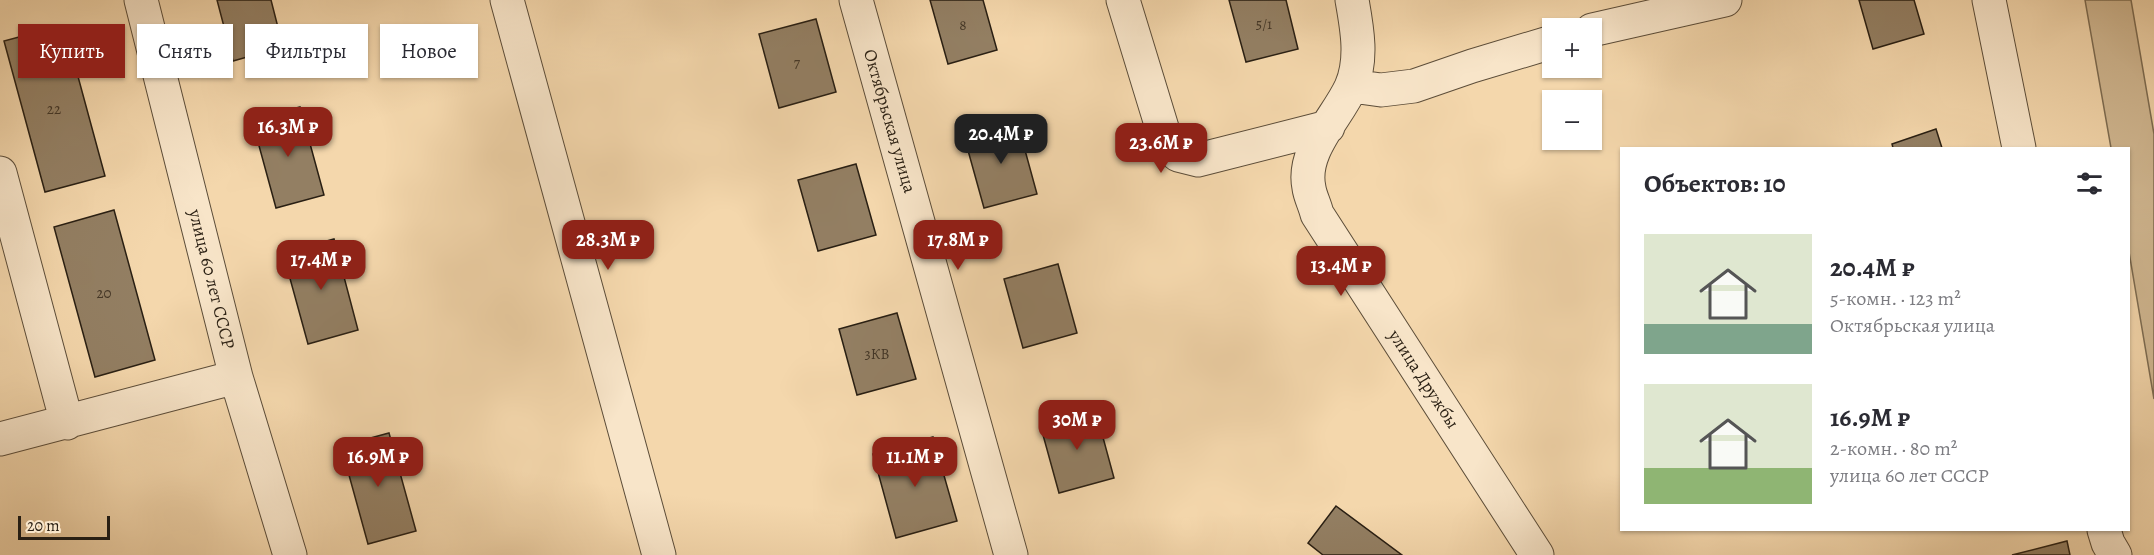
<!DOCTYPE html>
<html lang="ru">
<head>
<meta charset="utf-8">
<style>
  body { margin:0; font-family:Alegreya,serif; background:#f7f7f7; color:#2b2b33; height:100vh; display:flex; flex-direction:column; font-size:22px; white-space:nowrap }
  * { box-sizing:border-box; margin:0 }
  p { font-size:20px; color:#7c7c81 }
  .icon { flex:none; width:33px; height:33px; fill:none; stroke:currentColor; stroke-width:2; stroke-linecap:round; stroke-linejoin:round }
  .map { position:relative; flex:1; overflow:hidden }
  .panel { position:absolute; left:1620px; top:147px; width:510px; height:384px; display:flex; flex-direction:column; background:#fff; border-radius:0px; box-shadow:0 2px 4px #0004 }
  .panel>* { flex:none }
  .guide { position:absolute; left:18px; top:24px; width:570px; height:54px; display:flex; gap:12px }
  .tools { position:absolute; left:1542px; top:18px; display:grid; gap:12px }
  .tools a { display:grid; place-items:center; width:60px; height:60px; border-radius:0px; background:#fff; box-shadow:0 2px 4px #0004; font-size:30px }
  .scale { position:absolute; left:18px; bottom:15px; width:92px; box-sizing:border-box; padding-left:6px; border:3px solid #291f13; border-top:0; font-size:16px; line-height:21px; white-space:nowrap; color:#291f13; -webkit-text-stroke:4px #f8e5c9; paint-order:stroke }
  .price { position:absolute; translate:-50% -51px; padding:0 14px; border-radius:12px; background:#8f2418; color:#fff; font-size:20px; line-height:39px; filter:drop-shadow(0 2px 3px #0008) }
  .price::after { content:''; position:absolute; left:50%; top:36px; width:18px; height:14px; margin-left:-9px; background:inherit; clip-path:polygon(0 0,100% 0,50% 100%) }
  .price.current { background:#222; color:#fff }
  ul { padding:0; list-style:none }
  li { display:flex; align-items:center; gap:18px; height:150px; padding:0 24px }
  li span { display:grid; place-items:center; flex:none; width:168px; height:120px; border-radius:0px; color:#555 }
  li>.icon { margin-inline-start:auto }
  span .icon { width:72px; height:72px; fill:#fffc; stroke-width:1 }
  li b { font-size:26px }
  h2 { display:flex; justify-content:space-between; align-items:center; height:72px; padding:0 24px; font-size:26px }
  .tag { padding:0 21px; border-radius:0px; background:#fff; box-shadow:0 2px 4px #0004; font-size:21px; line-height:54px }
  .tag.current { background:#8f2418; color:#fff }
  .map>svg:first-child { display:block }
  .green { fill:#d1b892; stroke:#7d6c52; stroke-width:1.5 }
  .building { fill:#937f63; stroke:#291f13; stroke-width:1.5 }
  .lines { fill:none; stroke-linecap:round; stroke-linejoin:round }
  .minor-casing { stroke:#5c4d39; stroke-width:35 }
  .minor { stroke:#f8e5c9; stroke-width:33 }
  .labels { text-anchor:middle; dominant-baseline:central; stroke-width:6; stroke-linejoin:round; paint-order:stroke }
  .number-label { font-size:15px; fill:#443727 }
  .street-label { font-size:18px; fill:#291f13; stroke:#f8e5c9 }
</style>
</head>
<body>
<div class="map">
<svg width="2154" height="555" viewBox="0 0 2154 555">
  <rect width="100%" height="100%" fill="#f4d7ac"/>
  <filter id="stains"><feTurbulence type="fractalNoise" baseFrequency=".00333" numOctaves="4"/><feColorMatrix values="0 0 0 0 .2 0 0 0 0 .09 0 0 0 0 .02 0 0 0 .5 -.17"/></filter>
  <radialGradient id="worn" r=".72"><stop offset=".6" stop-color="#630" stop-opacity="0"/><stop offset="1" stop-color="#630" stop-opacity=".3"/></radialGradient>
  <path class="green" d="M2085,0H2131L2154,134V399L2129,252L2128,148H2111Z"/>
  <path class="building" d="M217,0H271L283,47L233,61Z
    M930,0H983L997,50L948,64Z
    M1229,0H1286L1298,49L1246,62Z
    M1859,0H1914L1924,34L1873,49Z
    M816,19L836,92L779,108L759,34Z
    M64,25L105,176L45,192L4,41Z
    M300,107L324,195L276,208L252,120Z
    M1017,121L1037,194L984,208L964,136Z
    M1936,129L1942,148H1893L1892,144Z
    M856,164L876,235L818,251L798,180Z
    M114,210L155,360L95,377L54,227Z
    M334,239L358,330L308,344L283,253Z
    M1058,264L1077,333L1023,348L1004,279Z
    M897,313L916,379L857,395L839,329Z
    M1095,408L1114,478L1059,493L1040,424Z
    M389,433L416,531L368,544L341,446Z
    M933,437L957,521L896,538L873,454Z
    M1336,506L1402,555H1323L1308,543Z
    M2067,541L2070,555H2012Z"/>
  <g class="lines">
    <defs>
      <path id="minor" d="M141,0L236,377L290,555
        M507,0L659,555
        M856,0L1011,555
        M1123,0L1167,144L1178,155L1198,160L1328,127
        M1352,0C1357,28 1363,60 1351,87C1337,118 1301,151 1309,188C1310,196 1315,205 1317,214L1537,555
        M1989,0L2019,148
        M1592,30L1725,0
        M1352,86L1381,90L1414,86L1472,66L1552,42
        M0,173L67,423
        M0,439L236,377
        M2104,530L2108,543L2115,555"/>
    </defs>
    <use href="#minor" class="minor-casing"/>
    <use href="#minor" class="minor"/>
  </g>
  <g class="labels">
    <g class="number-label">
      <text x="1264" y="24">5/1</text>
      <text x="963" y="25">8</text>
      <text x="797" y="63">7</text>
      <text x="54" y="109">22</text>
      <text x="104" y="293">20</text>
      <text x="877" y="354">3КВ</text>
    </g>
    <g class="street-label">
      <text transform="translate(890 121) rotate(74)">Октябрьская улица</text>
      <text transform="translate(212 279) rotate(76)">улица 60 лет СССР</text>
      <text transform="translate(1424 379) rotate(57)">улица Дружбы</text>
    </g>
  </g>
  <rect width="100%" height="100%" filter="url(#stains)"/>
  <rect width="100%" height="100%" fill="url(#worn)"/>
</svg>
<div class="tools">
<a>+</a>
<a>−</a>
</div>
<div class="scale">20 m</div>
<b class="price" style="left:288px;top:158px">16.3M ₽</b>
<b class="price current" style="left:1001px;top:165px">20.4M ₽</b>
<b class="price" style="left:1161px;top:174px">23.6M ₽</b>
<b class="price" style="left:608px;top:271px">28.3M ₽</b>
<b class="price" style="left:958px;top:271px">17.8M ₽</b>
<b class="price" style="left:321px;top:291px">17.4M ₽</b>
<b class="price" style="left:1341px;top:297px">13.4M ₽</b>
<b class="price" style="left:1077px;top:451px">30M ₽</b>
<b class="price" style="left:378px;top:488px">16.9M ₽</b>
<b class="price" style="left:915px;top:488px">11.1M ₽</b>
<div class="guide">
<a class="tag current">Купить</a>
<a class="tag">Снять</a>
<a class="tag">Фильтры</a>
<a class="tag">Новое</a>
</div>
<section class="panel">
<h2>Объектов: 10<svg class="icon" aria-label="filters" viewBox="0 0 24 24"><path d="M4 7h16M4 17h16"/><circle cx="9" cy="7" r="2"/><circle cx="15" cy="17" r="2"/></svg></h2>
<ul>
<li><span style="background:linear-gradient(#dfe7d0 75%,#7fa58c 0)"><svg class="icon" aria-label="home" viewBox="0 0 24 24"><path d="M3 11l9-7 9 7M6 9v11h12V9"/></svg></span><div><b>20.4M ₽</b><p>5-комн. · 123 m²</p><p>Октябрьская улица</p></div></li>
<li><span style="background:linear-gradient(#dfe7d0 70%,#8fb573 0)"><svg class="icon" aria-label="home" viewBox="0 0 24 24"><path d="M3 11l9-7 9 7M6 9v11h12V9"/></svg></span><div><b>16.9M ₽</b><p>2-комн. · 80 m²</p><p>улица 60 лет СССР</p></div></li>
</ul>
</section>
</div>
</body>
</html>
